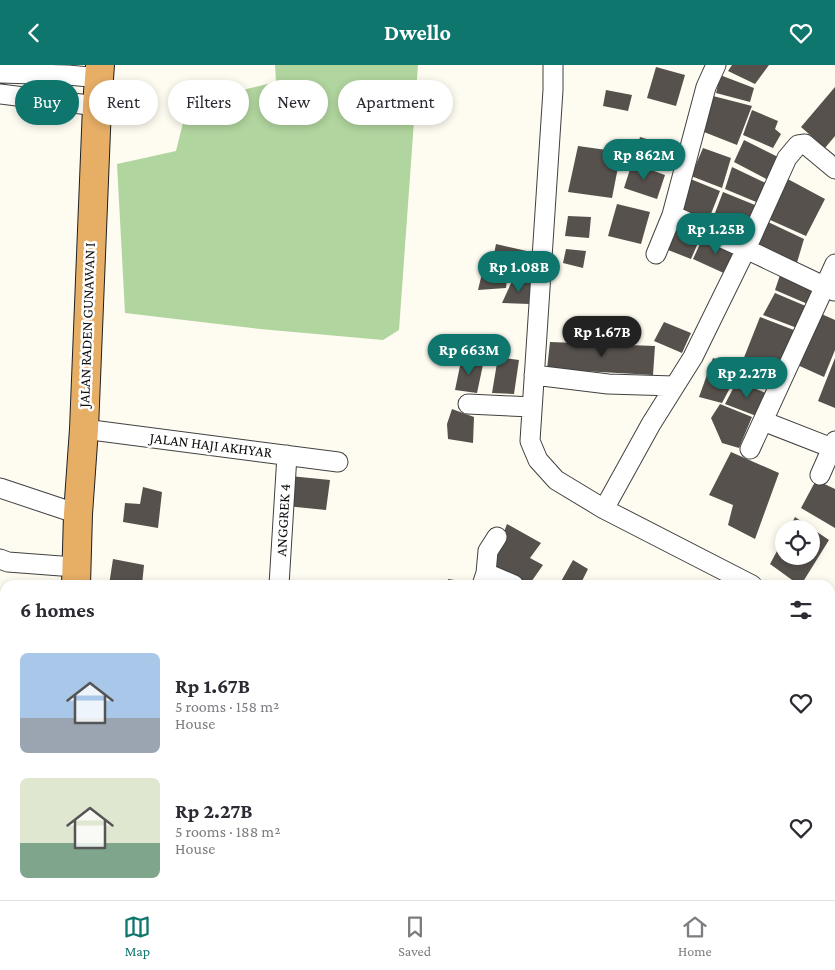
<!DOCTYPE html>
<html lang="en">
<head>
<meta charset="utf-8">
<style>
  body { margin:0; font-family:"Crimson Pro",serif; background:#f2f2f3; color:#2b2b33; height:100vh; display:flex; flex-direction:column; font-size:19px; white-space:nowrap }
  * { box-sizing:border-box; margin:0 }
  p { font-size:16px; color:#7c7c81 }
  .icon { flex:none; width:28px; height:28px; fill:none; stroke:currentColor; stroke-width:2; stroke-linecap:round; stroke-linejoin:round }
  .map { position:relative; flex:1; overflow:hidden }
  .side { position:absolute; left:0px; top:515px; width:835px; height:320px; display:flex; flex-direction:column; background:#fff; border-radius:15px 15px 0 0; box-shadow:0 2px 8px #0003 }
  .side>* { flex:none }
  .banner { position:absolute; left:15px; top:15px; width:500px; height:45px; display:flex; gap:10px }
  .buttons { position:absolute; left:775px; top:455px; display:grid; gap:10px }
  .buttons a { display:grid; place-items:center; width:45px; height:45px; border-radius:50%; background:#fff; box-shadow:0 2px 8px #0003; font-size:25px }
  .price { position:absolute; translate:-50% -42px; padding:0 11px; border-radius:18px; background:#0f766e; color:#fff; font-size:16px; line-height:32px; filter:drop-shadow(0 1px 2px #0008) }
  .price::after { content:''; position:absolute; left:50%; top:30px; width:15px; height:11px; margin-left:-8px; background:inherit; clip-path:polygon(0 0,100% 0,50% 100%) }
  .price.active { background:#222; color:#fff }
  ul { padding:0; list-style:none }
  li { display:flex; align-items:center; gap:15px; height:125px; padding:0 20px }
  li span { display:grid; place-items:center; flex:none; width:140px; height:100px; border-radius:8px; color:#555 }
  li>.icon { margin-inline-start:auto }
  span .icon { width:60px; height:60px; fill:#fffc; stroke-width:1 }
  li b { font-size:21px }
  h2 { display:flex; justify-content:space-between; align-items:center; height:60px; padding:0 20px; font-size:21px }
  .chip { padding:0 18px; border-radius:22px; background:#fff; box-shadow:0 2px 8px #0003; font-size:18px; line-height:45px }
  .chip.active { background:#0f766e; color:#fff }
  header { display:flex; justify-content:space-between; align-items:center; height:65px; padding:0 20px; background:#0f766e; color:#fff; font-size:22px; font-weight:700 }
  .tabs { display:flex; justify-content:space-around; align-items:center; height:70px; border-top:1px solid #e1e1e2; background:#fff; font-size:14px; color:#7c7c81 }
  .tabs a { display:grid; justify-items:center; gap:2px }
  .tabs .active { color:#0f766e }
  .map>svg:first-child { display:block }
  .green { fill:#cee5bd }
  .forest { fill:#b1d59e }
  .building { fill:#56514c }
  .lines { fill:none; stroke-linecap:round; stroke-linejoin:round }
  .street-casing { stroke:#414141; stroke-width:21 }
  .secondary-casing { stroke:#303030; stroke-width:29 }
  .highway-casing { stroke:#1f1f1f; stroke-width:30 }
  .street { stroke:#fff; stroke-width:19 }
  .secondary { stroke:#f8f7b2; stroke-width:26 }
  .highway { stroke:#e7ae66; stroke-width:28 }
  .labels { text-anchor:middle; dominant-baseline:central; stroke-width:5; stroke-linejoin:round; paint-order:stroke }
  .street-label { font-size:15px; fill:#0e0e0e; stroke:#fff }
</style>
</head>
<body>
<header><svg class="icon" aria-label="back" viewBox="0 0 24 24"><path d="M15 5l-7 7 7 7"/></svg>Dwello<svg class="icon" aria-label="heart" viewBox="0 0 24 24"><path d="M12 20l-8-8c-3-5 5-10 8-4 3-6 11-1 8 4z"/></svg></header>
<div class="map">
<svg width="835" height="835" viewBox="0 0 835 835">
  <rect width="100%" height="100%" fill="#fefcf1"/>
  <path class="green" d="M278,830H334L344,835H276Z
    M363,830H444L454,835H373Z"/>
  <path class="forest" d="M275,0H418L399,265L383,275L260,264L125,248L117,99L176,86L188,38L276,17Z"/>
  <path class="building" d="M732,0H769L755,19L728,6Z
    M656,2L685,10L676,41L647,33Z
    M720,10L754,23L750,37L716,28Z
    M835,22V71L825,83L801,62Z
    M606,25L632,30L628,46L603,41Z
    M713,31L752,41L737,80L704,67Z
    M752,45L778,56L775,64L781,69L773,83L743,70Z
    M640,72L673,82L667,103L634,93Z
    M744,75L782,94L772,117L734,97Z
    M578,81L621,87L612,133L568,127Z
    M703,83L731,93L722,123L691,111Z
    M632,98L665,110L657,134L624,123Z
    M732,102L770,120L761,139L725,124Z
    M784,112L825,134L806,171L768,154Z
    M688,113L720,126L707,159L677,147Z
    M723,127L760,142L744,176L710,161Z
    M617,139L650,147L641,179L608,171Z
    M568,151L591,152L589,173L565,171Z
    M766,156L804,174L796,201L755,181Z
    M674,157L702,169L691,194L663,183Z
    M704,170L740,187L728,210L693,194Z
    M496,179L531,187L528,205L492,199Z
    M566,184L586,186L583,203L563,198Z
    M483,204L508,207L506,223L478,225Z
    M781,207L817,224L810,240L775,225Z
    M530,214V239L502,238L512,216Z
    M775,228L808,242L797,263L763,250Z
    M817,247L835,255V285L824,312L793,298Z
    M760,252L799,267L777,310L743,295Z
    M664,257L691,268L682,288L654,276Z
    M550,277L655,281L653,310L547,304Z
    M498,292L519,295L514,329L492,328Z
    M713,293L741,302L722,338L699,332Z
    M835,293V343L818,336Z
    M484,295L477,328L455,325L461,296Z
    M737,316L768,329L759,352L725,339Z
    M720,339L752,352L739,383L722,378L711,353Z
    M452,344L474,352L473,378L448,374L447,359Z
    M731,387L779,408L755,474L728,460L733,440L709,430Z
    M290,411L330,415L326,445L286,441Z
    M816,415L835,424V463L801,443Z
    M143,422L162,427L158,463L123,457L125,438L140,439Z
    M795,452L829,475L801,520H799L770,499L784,473V491H811V464H789Z
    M507,459L541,478L530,493L543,500L529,520H519L489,505Z
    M113,494L144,500L142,520H109Z
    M573,495L588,504L582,516L586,520H559Z
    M448,514L473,518V520H447Z
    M830,615L835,617V629L830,635Z
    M835,655V690L830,688V663Z
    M830,696L835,698V717L830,726Z
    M830,732L835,735V767L830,764Z
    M830,815L835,818V835L828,830H830Z
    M72,830H86L94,833L93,835H70Z
    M124,830H143L151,835H121Z
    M500,830H533L530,835H498Z
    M595,830H649L645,835H592Z
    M715,830H750L760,835H712Z"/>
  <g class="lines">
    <defs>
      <path id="street" d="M553,0V25L530,376L538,395L556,415L604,444L752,520
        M0,8L68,10L100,13
        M0,29L97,41
        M672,150L746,184L834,226
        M656,189L672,150L706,22L716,0
        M534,310L608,319L674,321
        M468,339L532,342
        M763,356L832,383
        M84,364L338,397
        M750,384L835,199
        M820,410L835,376
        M0,423L78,449
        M604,444L651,359L693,292L746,184L787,93L798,80L805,79L835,104
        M0,494L8,497L61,501H76
        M486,508L514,520
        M279,520L287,390
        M482,520L486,508L488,486L497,472
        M0,580L5,581
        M830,608L835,610
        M0,661H5
        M830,693L835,696
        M830,787L835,781
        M567,830L576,835
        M760,830L769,835
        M792,835L796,830"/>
      <path id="secondary" d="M192,830L198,835"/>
      <path id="highway" d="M76,520L78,449L84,364L97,41L100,0
        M43,835V830"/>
    </defs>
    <use href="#street" class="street-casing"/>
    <use href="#secondary" class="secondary-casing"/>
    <use href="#highway" class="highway-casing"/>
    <use href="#street" class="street"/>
    <use href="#secondary" class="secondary"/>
    <use href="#highway" class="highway"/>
  </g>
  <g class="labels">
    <g class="street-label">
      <text transform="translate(87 260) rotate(-88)">JALAN RADEN GUNAWAN I</text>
      <text transform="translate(211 380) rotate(7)">JALAN HAJI AKHYAR</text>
      <text transform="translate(283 455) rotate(-87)">ANGGREK 4</text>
    </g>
  </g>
</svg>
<div class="buttons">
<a><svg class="icon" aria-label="locate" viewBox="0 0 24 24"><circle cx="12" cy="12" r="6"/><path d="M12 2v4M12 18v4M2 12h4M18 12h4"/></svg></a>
</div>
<b class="price" style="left:644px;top:116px">Rp 862M</b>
<b class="price" style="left:716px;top:190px">Rp 1.25B</b>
<b class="price" style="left:519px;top:228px">Rp 1.08B</b>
<b class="price active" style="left:602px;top:293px">Rp 1.67B</b>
<b class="price" style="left:469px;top:311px">Rp 663M</b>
<b class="price" style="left:747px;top:334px">Rp 2.27B</b>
<div class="banner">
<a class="chip active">Buy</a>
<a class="chip">Rent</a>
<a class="chip">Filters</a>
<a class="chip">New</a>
<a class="chip">Apartment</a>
</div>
<section class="side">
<h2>6 homes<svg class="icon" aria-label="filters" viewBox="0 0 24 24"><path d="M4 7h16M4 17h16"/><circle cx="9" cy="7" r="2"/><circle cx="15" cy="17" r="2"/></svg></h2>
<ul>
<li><span style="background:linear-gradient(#a9c7e8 65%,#9aa5b1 0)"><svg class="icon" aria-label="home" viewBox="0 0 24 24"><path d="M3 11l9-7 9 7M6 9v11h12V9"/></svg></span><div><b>Rp 1.67B</b><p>5 rooms · 158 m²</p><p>House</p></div><svg class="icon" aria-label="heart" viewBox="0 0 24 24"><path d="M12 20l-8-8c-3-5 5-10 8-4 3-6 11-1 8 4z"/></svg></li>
<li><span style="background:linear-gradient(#dfe7d0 65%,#7fa58c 0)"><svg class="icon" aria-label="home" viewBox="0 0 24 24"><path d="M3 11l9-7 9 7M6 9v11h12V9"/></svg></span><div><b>Rp 2.27B</b><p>5 rooms · 188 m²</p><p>House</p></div><svg class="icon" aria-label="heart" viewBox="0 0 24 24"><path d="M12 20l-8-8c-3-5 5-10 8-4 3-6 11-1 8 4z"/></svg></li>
</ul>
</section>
</div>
<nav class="tabs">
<a class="active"><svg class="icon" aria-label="map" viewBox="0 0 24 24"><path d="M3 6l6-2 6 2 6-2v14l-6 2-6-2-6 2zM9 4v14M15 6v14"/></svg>Map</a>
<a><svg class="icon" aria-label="saved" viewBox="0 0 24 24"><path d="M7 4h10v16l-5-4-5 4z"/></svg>Saved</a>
<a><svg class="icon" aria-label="home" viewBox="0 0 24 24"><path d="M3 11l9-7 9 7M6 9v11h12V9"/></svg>Home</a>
</nav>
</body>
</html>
